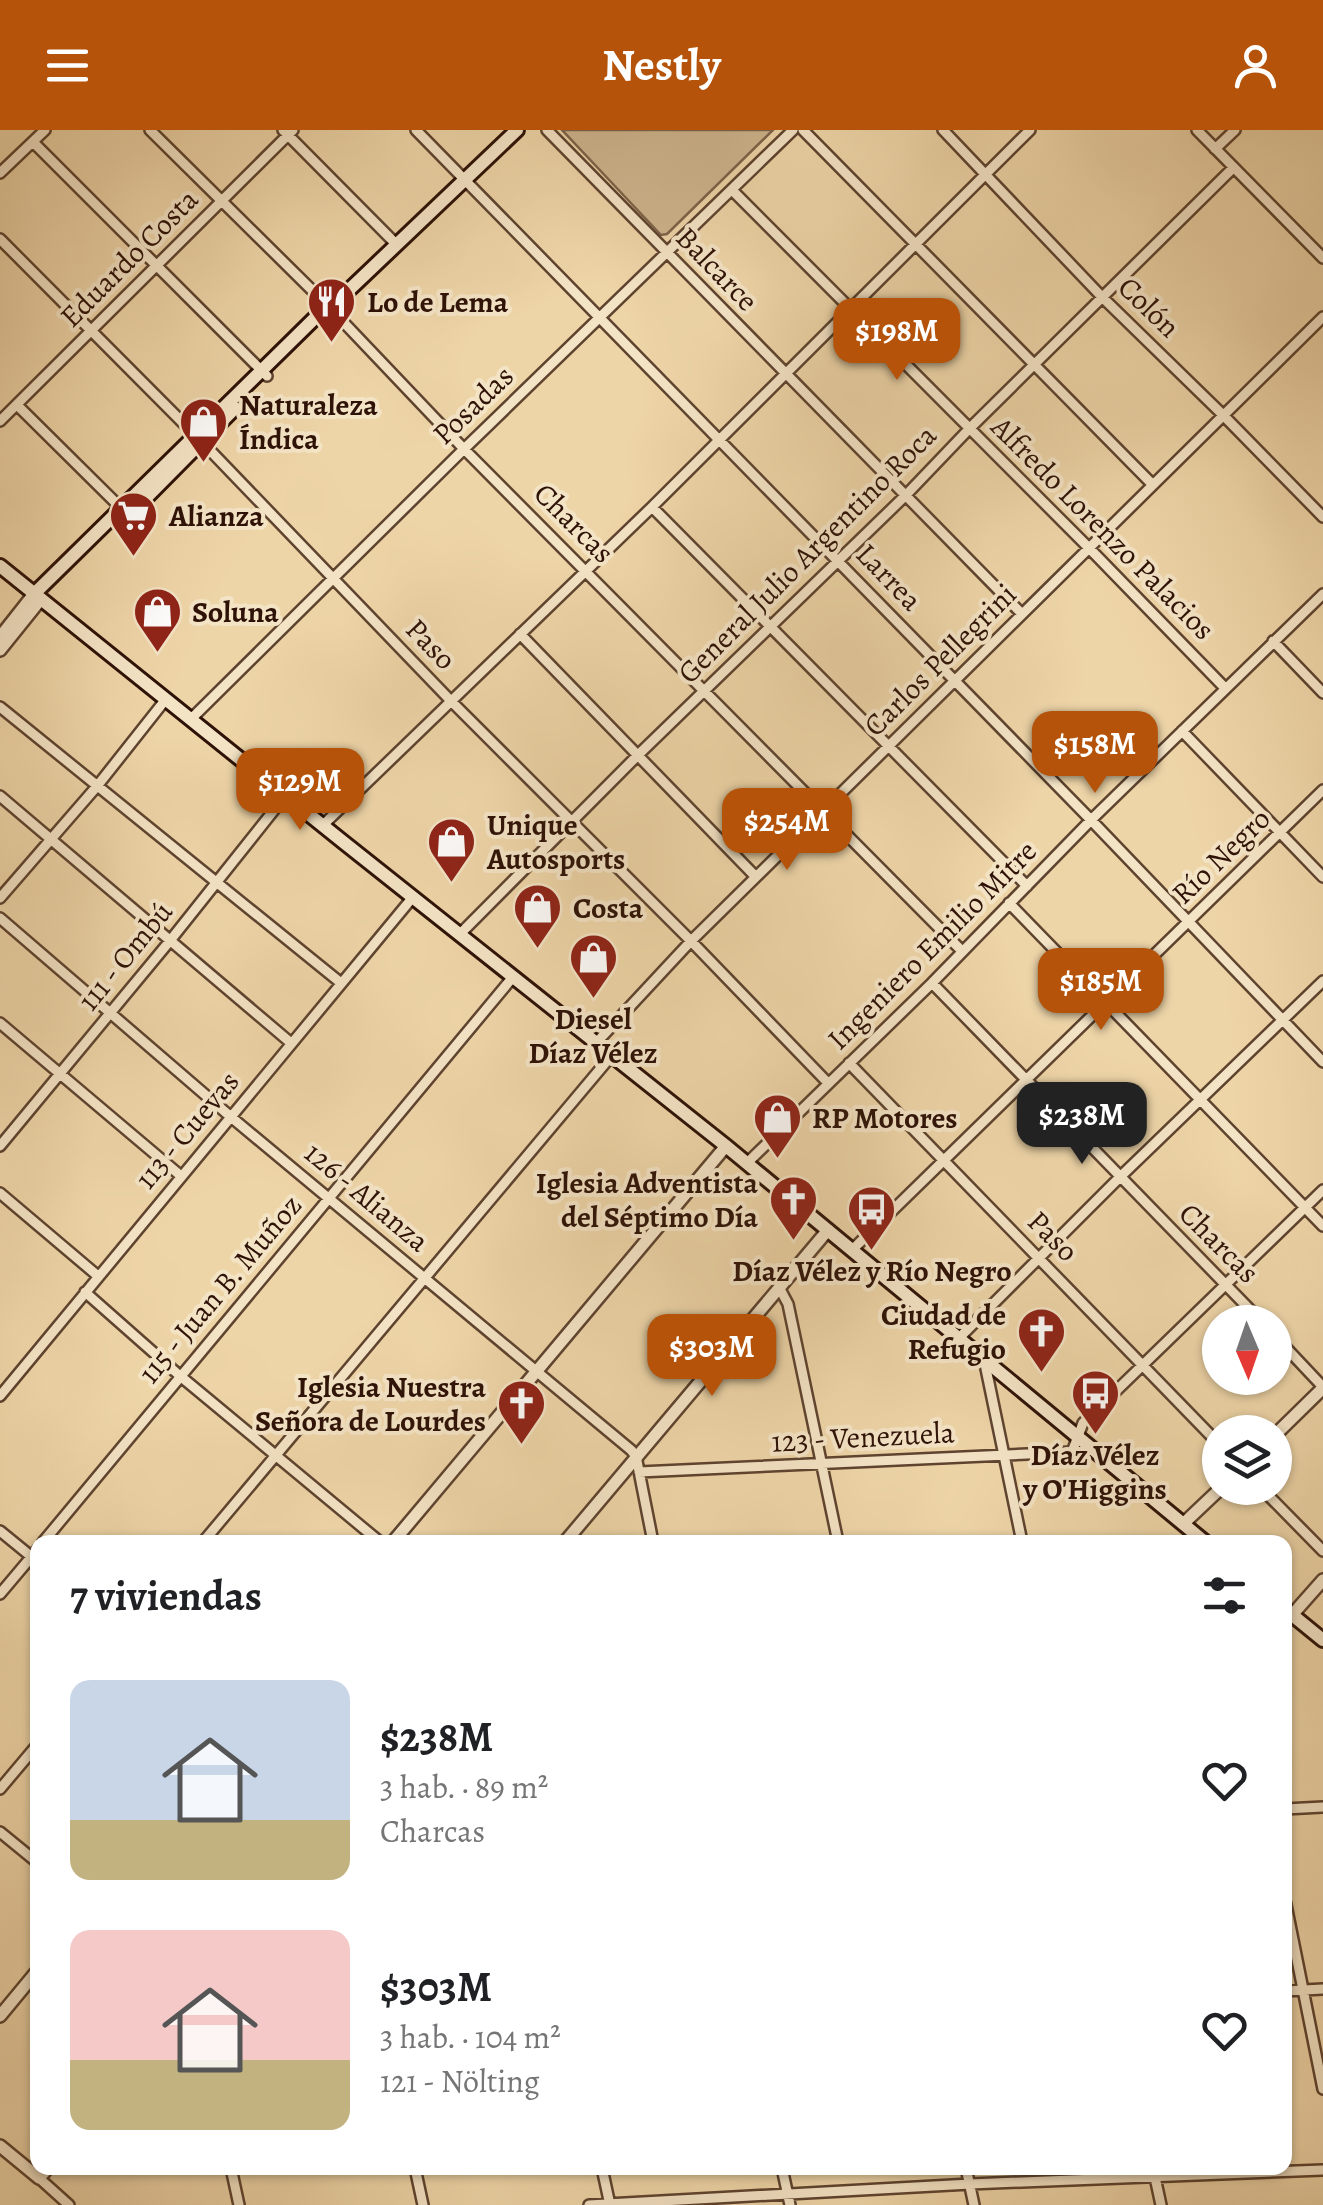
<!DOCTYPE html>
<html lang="es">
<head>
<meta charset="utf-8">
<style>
  body { margin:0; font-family:Alegreya,serif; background:#f6f6f6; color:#202124; height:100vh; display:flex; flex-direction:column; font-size:38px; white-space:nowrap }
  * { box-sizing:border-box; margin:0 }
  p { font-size:32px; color:#757577 }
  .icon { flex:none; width:55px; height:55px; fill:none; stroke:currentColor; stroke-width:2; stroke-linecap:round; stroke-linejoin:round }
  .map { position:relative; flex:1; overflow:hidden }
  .details { position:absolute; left:30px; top:1405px; width:1262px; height:640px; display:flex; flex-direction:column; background:#fff; border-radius:20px; box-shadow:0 2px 8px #0004 }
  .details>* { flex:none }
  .needle { width:65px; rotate:178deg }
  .tools { position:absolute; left:1202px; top:1175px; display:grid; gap:20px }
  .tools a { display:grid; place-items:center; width:90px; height:90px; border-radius:50%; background:#fff; box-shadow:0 2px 8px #0004; font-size:50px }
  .price { position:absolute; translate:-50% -85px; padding:0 22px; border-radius:20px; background:#b45309; color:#fff; font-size:32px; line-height:65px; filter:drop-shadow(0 2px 5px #0008) }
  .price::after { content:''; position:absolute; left:50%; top:60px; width:30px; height:22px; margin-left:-15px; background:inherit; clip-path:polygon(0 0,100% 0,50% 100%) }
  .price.current { background:#222; color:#fff }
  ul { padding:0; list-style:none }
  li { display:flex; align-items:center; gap:30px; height:250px; padding:0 40px }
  li span { display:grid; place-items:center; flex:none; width:280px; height:200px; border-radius:20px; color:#555 }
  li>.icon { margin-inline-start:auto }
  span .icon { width:120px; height:120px; fill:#fffc; stroke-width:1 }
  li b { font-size:42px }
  h2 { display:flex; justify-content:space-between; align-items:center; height:120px; padding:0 40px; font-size:42px }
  header { display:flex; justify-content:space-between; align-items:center; height:130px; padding:0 40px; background:#b45309; color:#fff; font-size:45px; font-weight:600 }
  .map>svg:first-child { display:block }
  .green { fill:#cdb48d; stroke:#7e634a; stroke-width:2.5 }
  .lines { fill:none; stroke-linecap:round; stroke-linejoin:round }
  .minor-casing { stroke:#5e432f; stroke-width:14 }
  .tertiary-casing { stroke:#5e432f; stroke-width:16 }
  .secondary-casing { stroke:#2e1207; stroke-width:18 }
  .minor { stroke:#f4e4c6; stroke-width:9 }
  .tertiary { stroke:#f4e4c6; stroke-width:11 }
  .secondary { stroke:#f4e4c6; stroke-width:12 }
  .labels { text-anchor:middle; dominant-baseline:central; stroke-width:8; stroke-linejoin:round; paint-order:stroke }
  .street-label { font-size:30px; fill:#2e1207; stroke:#f4e4c6 }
  .poi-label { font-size:30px; font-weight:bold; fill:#2e1207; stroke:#f4e4c6; text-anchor:start }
</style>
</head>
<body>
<header><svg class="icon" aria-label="menu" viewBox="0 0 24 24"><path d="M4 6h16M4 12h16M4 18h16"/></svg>Nestly<svg class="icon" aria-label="person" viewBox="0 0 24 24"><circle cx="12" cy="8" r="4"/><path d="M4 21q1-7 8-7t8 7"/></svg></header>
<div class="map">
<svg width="1323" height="2075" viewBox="0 0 1323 2075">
  <rect width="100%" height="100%" fill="#eed5a8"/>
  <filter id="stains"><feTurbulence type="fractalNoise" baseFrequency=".002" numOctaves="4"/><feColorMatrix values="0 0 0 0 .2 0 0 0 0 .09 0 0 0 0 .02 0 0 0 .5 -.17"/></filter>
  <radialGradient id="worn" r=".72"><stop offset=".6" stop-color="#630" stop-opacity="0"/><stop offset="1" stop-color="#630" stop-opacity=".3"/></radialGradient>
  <path class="green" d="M562,0H773L667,104L661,105Z"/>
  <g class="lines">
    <defs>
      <path id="minor" d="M150,0L330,178L464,319L962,821
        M283,0L396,114
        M416,0L1091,690L1323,932
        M547,0L1022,484
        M803,0L1153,355
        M943,0L1102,167L1222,284L1323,387
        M1197,0L1323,128
        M33,12L267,246
        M1215,19L1235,0
        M0,43L45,0
        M732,60L1089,418L1225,558
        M0,109L202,312L451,571L691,811L828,953
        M17,275L123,380
        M0,291L293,0
        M652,377L1027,756
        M520,504L756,747
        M1273,511L1323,563
        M0,577L341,853
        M191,589L464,319L793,0
        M1182,601L1323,747
        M0,666L291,913
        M323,695L652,377L1030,0
        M0,768L98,655L166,569
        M1009,773L1323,1096
        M0,788L231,987L631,1320L636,1326L653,1412
        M460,804L637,626L906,365L970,298L1233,38
        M932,853L1262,1192
        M0,893L181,1046
        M597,912L691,811L756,747L1323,187
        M849,933L1220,1315
        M0,1016L169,812L286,665
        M747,1033L932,853L1091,690L1323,464
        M0,1063L98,1146
        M852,1120L1323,660
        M780,1159L788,1174L838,1412
        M85,1162L179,1245L380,1412
        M1275,1206L1323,1257
        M959,1208L1119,1048L1323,851
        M984,1229L1022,1412
        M0,1266L413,767
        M639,1342L1072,1322L1083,1293L1323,1060
        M1261,1358L1323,1421
        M0,1401L38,1432
        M43,1412L513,847
        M203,1412L612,925
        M0,1464L38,1419
        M0,1659L38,1614
        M1285,1679L1323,1677
        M0,1702L38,1733
        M1285,1770L1323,1959
        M1285,1861L1323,1859
        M231,2038L239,2075
        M415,2038L423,2075
        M602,2038L610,2075
        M782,2038L790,2075
        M966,2038L974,2075
        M1153,2038L1161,2075
        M39,2048L69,2075
        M589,2075L970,2054L1323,2040"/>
      <path id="tertiary" d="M0,507L34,464
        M0,520L41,469
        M1275,1305L1323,1258
        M1183,1394L1221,1358
        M393,1412L726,1016
        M565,1412L828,1100
        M1292,1485L1323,1450
        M0,1886L38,1840
        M0,2016L39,2048L48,2038"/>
      <path id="secondary" d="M133,381L235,278
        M0,436L342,711L726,1016L1205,1412
        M34,464L321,182L330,178L517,0
        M1285,1479L1323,1510"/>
    </defs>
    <use href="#minor" class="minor-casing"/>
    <use href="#tertiary" class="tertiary-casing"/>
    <use href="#secondary" class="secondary-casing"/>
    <use href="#minor" class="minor"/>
    <use href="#tertiary" class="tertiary"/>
    <use href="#secondary" class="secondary"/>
  </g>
  <defs>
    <symbol id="restaurant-pin" viewBox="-11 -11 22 30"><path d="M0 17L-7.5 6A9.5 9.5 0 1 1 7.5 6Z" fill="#8f2418" stroke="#f4e4c6"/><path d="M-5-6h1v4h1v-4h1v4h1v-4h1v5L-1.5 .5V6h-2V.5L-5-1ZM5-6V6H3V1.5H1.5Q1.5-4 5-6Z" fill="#fff"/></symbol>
    <symbol id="shop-pin" viewBox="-11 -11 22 30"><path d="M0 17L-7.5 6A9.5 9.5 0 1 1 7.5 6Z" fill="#8f2418" stroke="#f4e4c6"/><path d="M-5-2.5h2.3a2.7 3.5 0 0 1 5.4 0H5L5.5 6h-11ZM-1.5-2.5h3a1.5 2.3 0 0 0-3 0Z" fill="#fff"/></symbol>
    <symbol id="supermarket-pin" viewBox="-11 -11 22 30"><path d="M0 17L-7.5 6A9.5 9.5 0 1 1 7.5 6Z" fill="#8f2418" stroke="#f4e4c6"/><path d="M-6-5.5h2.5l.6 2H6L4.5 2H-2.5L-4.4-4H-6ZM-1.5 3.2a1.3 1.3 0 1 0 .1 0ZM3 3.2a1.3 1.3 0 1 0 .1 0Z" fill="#fff"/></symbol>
    <symbol id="church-pin" viewBox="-11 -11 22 30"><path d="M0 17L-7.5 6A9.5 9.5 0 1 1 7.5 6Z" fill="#8f2418" stroke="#f4e4c6"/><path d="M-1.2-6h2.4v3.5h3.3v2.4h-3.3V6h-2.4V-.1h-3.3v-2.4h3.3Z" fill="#fff"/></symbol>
    <symbol id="bus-pin" viewBox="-11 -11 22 30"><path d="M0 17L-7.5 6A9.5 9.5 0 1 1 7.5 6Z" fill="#8f2418" stroke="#f4e4c6"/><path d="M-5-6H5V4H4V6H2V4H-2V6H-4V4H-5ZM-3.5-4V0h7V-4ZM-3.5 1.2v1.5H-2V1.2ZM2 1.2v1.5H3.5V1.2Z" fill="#fff"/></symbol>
  </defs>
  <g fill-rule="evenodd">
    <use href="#restaurant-pin" x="304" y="144" width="55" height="75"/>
    <use href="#shop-pin" x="176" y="264" width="55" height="75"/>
    <use href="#supermarket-pin" x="106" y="358" width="55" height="75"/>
    <use href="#shop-pin" x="130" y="454" width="55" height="75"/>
    <use href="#shop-pin" x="424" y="684" width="55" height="75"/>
    <use href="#shop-pin" x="510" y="750" width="55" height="75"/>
    <use href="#shop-pin" x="566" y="800" width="55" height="75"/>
    <use href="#shop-pin" x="750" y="960" width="55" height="75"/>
    <use href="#church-pin" x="766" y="1042" width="55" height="75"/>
    <use href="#bus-pin" x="844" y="1052" width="55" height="75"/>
    <use href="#church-pin" x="1014" y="1174" width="55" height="75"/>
    <use href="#bus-pin" x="1068" y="1236" width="55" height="75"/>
    <use href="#church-pin" x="494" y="1246" width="55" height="75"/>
  </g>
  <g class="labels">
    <g class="street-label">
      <text transform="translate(129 128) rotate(-45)">Eduardo Costa</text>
      <text transform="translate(717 139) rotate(46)">Balcarce</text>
      <text transform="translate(1149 177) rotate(44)">Colón</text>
      <text transform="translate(473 275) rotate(-44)">Posadas</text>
      <text transform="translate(574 393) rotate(45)">Charcas</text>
      <text transform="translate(1103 398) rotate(45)">Alfredo Lorenzo Palacios</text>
      <text transform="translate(807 424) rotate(-45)">General Julio Argentino Roca</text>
      <text transform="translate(889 447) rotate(46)">Larrea</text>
      <text transform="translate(431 514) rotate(46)">Paso</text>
      <text transform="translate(940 530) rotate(-45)">Carlos Pellegrini</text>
      <text transform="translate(1221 726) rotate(-44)">Río Negro</text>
      <text transform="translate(932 815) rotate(-45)">Ingeniero Emilio Mitre</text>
      <text transform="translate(125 826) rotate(-51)">111 - Ombú</text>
      <text transform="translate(187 1000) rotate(-50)">113 - Cuevas</text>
      <text transform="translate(367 1067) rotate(40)">126 - Alianza</text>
      <text transform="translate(1053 1106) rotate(45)">Paso</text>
      <text transform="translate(1219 1113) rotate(45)">Charcas</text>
      <text transform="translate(220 1159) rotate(-50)">115 - Juan B. Muñoz</text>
      <text transform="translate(863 1307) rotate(-3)">123 - Venezuela</text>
    </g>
    <g class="poi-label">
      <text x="367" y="172">Lo de Lema</text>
      <text x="239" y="275">Naturaleza<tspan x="239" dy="34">Índica</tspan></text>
      <text x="169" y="386">Alianza</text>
      <text x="192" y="482">Soluna</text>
      <text x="487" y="695">Unique<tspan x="487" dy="34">Autosports</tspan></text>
      <text x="573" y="778">Costa</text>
      <text x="593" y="889" text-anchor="middle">Diesel<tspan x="593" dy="34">Díaz Vélez</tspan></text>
      <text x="812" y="988">RP Motores</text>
      <text x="758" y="1053" text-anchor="end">Iglesia Adventista<tspan x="758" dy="34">del Séptimo Día</tspan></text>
      <text x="872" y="1141" text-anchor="middle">Díaz Vélez y Río Negro</text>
      <text x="1006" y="1185" text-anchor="end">Ciudad de<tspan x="1006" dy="34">Refugio</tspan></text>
      <text x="486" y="1257" text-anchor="end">Iglesia Nuestra<tspan x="486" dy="34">Señora de Lourdes</tspan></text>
      <text x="1095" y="1325" text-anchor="middle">Díaz Vélez<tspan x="1095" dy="34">y O'Higgins</tspan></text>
    </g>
  </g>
  <rect width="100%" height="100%" filter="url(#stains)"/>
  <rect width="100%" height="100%" fill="url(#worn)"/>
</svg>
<div class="tools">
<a><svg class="needle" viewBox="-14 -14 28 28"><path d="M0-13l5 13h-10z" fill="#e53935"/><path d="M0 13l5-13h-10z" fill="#757577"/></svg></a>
<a><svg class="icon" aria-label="layers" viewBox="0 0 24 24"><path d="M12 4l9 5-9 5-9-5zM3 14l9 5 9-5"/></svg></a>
</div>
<b class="price" style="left:897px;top:253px">$198M</b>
<b class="price" style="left:1095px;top:666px">$158M</b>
<b class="price" style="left:300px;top:703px">$129M</b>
<b class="price" style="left:787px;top:743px">$254M</b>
<b class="price" style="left:1101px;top:903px">$185M</b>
<b class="price current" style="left:1082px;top:1037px">$238M</b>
<b class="price" style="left:712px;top:1269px">$303M</b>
<section class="details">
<h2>7 viviendas<svg class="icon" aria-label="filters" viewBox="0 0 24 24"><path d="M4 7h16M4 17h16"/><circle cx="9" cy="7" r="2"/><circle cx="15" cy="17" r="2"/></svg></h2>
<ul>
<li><span style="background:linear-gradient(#c9d6e8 70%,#c2b280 0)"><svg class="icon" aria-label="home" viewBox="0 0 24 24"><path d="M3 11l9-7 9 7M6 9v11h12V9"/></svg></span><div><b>$238M</b><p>3 hab. · 89 m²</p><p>Charcas</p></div><svg class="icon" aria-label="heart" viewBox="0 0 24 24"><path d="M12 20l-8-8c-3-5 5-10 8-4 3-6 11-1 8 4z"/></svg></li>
<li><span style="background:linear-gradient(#f6c9c9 65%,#c2b280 0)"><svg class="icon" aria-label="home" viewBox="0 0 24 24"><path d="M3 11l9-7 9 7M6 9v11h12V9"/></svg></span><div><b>$303M</b><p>3 hab. · 104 m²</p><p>121 - Nölting</p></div><svg class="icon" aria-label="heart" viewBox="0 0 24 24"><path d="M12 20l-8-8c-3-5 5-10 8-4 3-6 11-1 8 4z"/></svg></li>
</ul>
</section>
</div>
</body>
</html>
